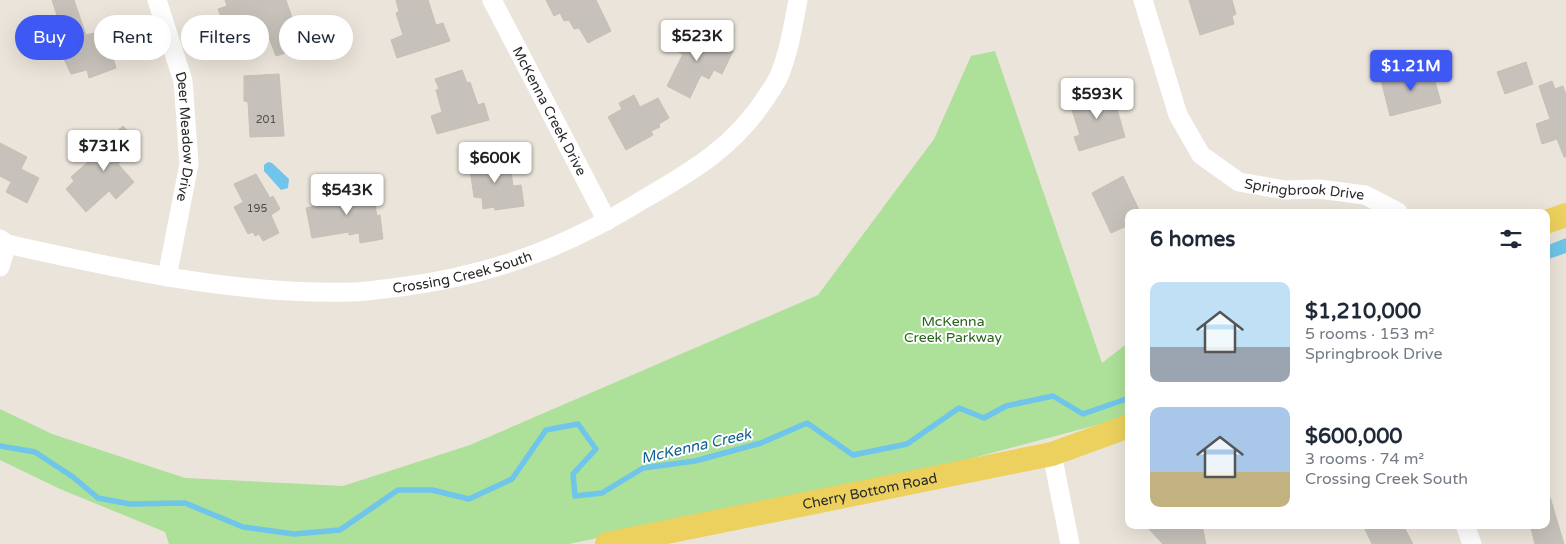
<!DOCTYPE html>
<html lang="en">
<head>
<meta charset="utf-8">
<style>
  body { margin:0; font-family:"Varela Round",sans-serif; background:#f2f2f3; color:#1f2937; height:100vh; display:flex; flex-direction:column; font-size:19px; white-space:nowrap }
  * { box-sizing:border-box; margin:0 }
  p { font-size:16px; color:#747a83 }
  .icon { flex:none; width:28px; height:28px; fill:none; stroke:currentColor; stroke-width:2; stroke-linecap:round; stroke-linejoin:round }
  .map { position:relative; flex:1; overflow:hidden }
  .panel { position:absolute; left:1125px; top:209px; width:425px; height:320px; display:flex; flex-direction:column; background:#fff; border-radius:10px; box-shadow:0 5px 20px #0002 }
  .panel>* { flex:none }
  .guide { position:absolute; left:15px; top:15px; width:475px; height:45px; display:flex; gap:10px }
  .price { position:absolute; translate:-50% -42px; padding:0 11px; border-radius:5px; background:#fff; color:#222; font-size:16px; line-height:32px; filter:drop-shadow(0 1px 2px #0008) }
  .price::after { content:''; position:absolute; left:50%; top:30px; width:15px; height:11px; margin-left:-8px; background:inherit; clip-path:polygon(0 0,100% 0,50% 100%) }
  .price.active { background:#3e58f4; color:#fff }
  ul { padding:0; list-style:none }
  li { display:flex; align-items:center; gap:15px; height:125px; padding:0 25px }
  li span { display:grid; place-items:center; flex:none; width:140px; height:100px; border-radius:10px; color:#555 }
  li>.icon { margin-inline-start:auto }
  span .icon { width:60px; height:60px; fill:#fffc; stroke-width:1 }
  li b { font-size:21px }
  h2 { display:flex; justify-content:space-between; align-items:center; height:60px; padding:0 25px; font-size:21px }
  .pill { padding:0 18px; border-radius:22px; background:#fff; box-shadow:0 5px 20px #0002; font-size:18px; line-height:45px }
  .pill.active { background:#3e58f4; color:#fff }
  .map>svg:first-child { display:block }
  .green { fill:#ade098 }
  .water { fill:#6fc5ea }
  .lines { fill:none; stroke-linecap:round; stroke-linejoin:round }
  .stream { stroke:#6fc5ea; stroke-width:5.5 }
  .building { fill:#c6c1ba; stroke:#c6c0b4 }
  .minor { stroke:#fff; stroke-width:19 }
  .major { stroke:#ecd15e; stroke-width:24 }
  .labels { text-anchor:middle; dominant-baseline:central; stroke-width:4; stroke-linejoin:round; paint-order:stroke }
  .number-label { font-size:11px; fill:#504e4c }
  .street-label { font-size:14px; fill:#282828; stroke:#fff }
  .park-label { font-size:14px; fill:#27631b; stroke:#fff }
  .water-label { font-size:15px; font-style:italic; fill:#116194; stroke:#fff }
</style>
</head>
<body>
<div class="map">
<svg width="1566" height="544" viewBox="0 0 1566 544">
  <rect width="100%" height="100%" fill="#ebe4da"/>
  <path class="green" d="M995,51L1102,363L1129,342V413L1112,421L965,460L569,544H169L165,532L60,489L0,460V409L52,434L185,478L343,486L470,445L818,295L934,139L971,56Z"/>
  <path class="water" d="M268,162L272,163L289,179L288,188L281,190L264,171V165Z
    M1566,238V253L1546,260V246Z"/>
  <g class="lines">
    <path class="stream" d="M0,446L35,452L73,477L98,498L130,504L185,503L243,527L294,534L340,530L398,490H432L469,499L512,479L546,430L578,424L596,449L573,474L575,496L602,493L643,468L695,461L761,443L807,423L853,455L907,444L959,408L984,418L1006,406L1053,396L1083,414L1129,398"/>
  </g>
  <path class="building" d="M52,0H74L86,35L94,33L101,46L109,44L116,68L89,78L87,70L71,74L63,57L54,27L60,25Z
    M225,0H286L294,23H291L298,49L276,56L268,35L232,45L218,9L227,6Z
    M396,0H428L436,25L443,23L450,41L397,58L391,40L403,35L396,13L399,12Z
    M546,0H596L611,31L588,43L579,28L574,29L569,20L564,21L560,13L554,16Z
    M1189,0H1232L1236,14L1232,16L1234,24L1200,35Z
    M683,31L693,37L695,32L733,51L722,74L714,70L709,79L701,75L690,98L667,86L683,54L673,50Z
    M1526,62L1533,84L1505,94L1497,72Z
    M1431,67L1441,103L1390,116L1381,80Z
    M462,70L467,83L470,82L478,105L484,103L489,120L437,134L431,116L442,112L436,90L439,89L435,79Z
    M279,74L284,136L250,137L248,102L244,101V76Z
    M1552,81L1555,89L1563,86L1566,95V157H1564L1557,139L1542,144L1536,124L1550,119L1539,86Z
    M1111,88L1125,137L1079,151L1074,137L1080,135L1069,101Z
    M634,95L640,107L658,98L669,118L659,124L660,127L651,131L653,135L626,150L608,117L622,109L619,103Z
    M123,126L140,144L118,164L134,182L116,199L109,191L86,212L66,189L74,181L71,177L106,146L103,143Z
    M0,143L27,157L21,169L39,178L27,203L6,192L11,182L0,176Z
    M503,156V161H507L511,171L513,186L521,185L524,206L495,210L494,207L483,209L482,198L474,197L469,162Z
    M256,174L270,198L273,196L280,209L271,215L279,233L263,241L259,234L255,236L253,232L248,234L234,207L243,202L234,184Z
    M1123,176L1140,212H1129V225L1111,233L1092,193Z
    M366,185L369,197L374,200L377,216L380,215L383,239L360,243L359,233L349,235V232L312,238L306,208L325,204L324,197L342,195L341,189Z
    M1550,497L1564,544H1535L1530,525H1546V498Z
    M1145,525H1202L1206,544H1163Z
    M1363,525H1403L1413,544H1372Z"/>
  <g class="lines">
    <g class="minor">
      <path id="s1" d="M157,0L183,81L189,164L167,277"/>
      <path id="s2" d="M492,0L607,221"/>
      <path id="s3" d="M1143,0L1178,115L1201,155L1239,182L1285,190L1319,189L1365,195L1398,212"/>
      <path id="s4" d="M0,239L7,244C120,269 234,295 351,292C365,292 379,289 393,288C441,282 491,271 537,253C574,239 610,220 644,199C693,171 736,145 767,96C771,90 776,83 779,76C789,52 793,26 798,0"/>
      <path d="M0,267L7,244"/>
      <path d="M1052,454L1070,544"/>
      <path d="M1465,525L1472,544"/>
    </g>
    <g class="major">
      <path d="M1546,222L1566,215"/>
      <path id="s5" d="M607,544L1052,454L1129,426"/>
    </g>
  </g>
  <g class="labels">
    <g class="number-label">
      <text x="266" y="119">201</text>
      <text x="257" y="208">195</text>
    </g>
    <g class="street-label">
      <text stroke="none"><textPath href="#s2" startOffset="125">McKenna Creek Drive</textPath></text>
      <text stroke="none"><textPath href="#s1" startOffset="141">Deer Meadow Drive</textPath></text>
      <text stroke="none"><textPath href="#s3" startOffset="279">Springbrook Drive</textPath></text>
      <text stroke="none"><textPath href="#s4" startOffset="470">Crossing Creek South</textPath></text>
      <text stroke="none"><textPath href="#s5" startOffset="268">Cherry Bottom Road</textPath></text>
    </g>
    <g class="park-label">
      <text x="953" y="321">McKenna<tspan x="953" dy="16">Creek Parkway</tspan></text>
    </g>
    <g class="water-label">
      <text transform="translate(696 446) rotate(-13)">McKenna Creek</text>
    </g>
  </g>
</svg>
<b class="price" style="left:697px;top:62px">$523K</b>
<b class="price active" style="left:1411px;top:92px">$1.21M</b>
<b class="price" style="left:1097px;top:120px">$593K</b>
<b class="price" style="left:104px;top:172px">$731K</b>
<b class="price" style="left:495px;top:184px">$600K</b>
<b class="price" style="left:347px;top:216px">$543K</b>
<div class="guide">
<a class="pill active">Buy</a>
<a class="pill">Rent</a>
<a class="pill">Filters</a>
<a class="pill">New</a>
</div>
<section class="panel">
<h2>6 homes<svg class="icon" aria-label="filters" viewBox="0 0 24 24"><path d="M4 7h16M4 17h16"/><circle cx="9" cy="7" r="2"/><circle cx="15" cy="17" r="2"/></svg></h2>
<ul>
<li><span style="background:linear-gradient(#bfe0f5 65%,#9aa5b1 0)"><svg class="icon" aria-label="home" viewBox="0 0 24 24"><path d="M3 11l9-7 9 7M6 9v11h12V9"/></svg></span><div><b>$1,210,000</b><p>5 rooms · 153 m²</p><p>Springbrook Drive</p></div></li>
<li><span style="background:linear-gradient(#a9c7e8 65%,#c2b280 0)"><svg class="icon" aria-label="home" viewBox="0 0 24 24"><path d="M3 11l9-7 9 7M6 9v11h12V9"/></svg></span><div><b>$600,000</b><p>3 rooms · 74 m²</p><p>Crossing Creek South</p></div></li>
</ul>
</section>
</div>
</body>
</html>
